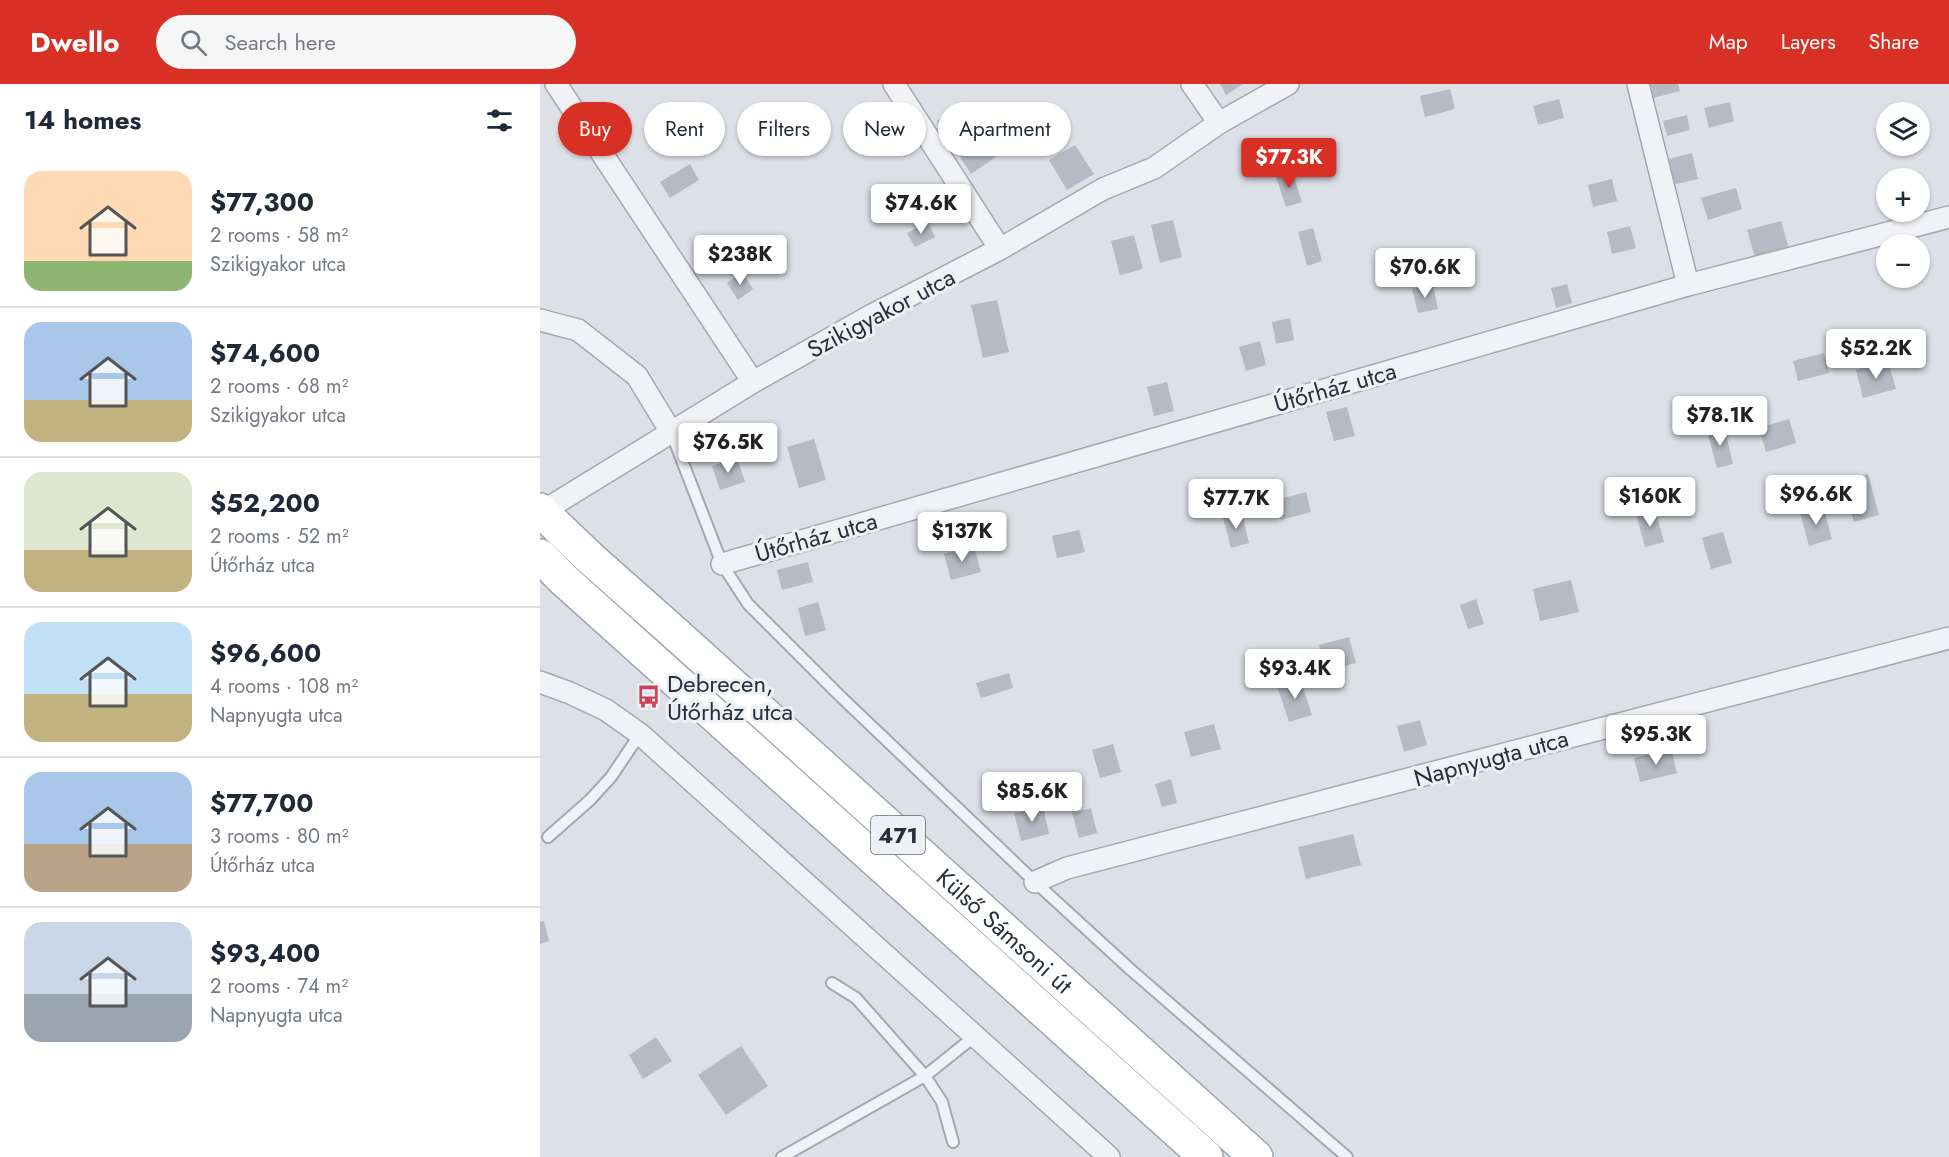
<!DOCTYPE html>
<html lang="en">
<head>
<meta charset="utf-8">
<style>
  body { margin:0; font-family:Jost,sans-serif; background:#f6f6f7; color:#1f2937; height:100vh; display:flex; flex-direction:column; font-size:22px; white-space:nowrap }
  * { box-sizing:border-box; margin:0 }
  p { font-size:20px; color:#747a83 }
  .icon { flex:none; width:33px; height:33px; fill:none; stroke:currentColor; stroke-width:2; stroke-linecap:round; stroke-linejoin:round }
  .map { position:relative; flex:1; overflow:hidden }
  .panel { display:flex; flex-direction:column; background:#fff; width:540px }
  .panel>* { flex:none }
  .top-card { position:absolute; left:18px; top:18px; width:570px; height:54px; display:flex; gap:12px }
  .controls { position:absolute; left:1336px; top:18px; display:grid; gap:12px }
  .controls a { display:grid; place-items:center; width:54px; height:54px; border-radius:50%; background:#fff; box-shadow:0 2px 4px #0004; font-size:30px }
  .price { position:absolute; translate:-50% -51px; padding:0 14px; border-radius:6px; background:#fff; color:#222; font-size:20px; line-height:39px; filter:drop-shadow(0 2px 3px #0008) }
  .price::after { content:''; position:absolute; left:50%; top:36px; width:18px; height:14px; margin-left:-9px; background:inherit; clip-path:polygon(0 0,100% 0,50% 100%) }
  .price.active { background:#d93025; color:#fff }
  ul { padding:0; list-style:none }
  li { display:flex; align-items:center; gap:18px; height:150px; padding:0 24px }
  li+li { border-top:2px solid #e0e1e3 }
  li span { display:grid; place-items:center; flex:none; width:168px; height:120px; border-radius:18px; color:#555 }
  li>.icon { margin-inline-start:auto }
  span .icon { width:72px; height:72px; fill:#fffc; stroke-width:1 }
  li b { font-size:26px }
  h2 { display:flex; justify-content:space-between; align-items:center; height:72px; padding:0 24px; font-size:26px }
  .tag { padding:0 21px; border-radius:27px; background:#fff; box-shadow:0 2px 4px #0004; font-size:21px; line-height:54px }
  .tag.active { background:#d93025; color:#fff }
  header { display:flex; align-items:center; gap:36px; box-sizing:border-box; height:84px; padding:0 30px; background:#d93025; color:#fff }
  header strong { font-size:28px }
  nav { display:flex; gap:33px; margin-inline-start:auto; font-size:21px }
  .search { width:420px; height:54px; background:#f6f6f7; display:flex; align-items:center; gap:15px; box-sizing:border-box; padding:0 21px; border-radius:33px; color:#747a83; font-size:22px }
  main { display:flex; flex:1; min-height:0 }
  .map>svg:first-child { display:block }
  .building { fill:#b5bac4 }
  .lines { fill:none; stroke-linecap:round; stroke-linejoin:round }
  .lane-casing { stroke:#a3a8b1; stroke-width:14 }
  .street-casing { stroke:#a3a8b1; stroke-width:24 }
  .primary-casing { stroke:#9da5b2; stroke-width:36 }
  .lane { stroke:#f0f2f5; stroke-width:10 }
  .street { stroke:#f0f2f5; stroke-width:21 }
  .primary { stroke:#fff; stroke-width:33 }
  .labels { text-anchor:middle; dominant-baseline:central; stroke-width:6; stroke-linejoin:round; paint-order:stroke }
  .shield { fill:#edf0f5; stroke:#626974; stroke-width:1.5 }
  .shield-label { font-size:22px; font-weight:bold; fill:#272f3d }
  .street-label { font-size:24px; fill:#272f3d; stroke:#edf0f5 }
  .poi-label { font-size:24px; fill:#272f3d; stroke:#edf0f5; text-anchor:start }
</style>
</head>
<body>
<header>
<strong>Dwello</strong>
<div class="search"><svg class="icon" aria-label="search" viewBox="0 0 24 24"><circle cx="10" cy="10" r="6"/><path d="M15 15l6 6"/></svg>Search here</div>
<nav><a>Map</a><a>Layers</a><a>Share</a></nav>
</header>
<main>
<section class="panel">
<h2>14 homes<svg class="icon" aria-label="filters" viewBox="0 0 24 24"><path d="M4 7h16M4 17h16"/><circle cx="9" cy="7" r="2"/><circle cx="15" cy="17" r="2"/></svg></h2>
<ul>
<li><span style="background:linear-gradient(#ffd9b3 75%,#8fb573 0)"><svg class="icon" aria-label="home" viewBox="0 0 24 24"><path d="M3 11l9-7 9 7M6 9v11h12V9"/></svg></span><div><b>$77,300</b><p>2 rooms · 58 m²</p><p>Szikigyakor utca</p></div></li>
<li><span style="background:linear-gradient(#a9c7e8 65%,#c2b280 0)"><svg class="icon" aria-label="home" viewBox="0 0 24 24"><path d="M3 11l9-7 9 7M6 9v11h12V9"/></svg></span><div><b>$74,600</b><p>2 rooms · 68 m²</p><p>Szikigyakor utca</p></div></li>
<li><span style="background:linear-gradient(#dfe7d0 65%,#c2b280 0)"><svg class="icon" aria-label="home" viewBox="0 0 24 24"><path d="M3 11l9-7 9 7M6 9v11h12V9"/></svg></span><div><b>$52,200</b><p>2 rooms · 52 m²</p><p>Útőrház utca</p></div></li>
<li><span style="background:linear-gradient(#bfe0f5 60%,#c2b280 0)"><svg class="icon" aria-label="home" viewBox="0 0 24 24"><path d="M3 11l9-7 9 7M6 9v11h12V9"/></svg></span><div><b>$96,600</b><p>4 rooms · 108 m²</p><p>Napnyugta utca</p></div></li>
<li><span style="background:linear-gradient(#a9c7e8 60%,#b9a48a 0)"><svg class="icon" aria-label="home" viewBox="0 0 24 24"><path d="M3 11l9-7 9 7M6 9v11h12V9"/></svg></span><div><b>$77,700</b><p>3 rooms · 80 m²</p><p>Útőrház utca</p></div></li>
<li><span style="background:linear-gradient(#c9d6e8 60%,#9aa5b1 0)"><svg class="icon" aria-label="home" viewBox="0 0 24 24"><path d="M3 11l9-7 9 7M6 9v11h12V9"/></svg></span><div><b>$93,400</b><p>2 rooms · 74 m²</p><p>Napnyugta utca</p></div></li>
</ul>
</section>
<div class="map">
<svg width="1409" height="1073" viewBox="0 0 1409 1073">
  <rect width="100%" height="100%" fill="#dde1e7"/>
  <path class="building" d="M680,0H703L686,11Z
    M1106,0H1138L1140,7L1110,15Z
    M910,5L915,25L885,33L880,12Z
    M1019,15L1024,34L998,41L993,22Z
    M1190,18L1194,37L1169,44L1164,24Z
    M416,24L429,43L409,56L397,37Z
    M1147,31L1150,46L1127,52L1123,37Z
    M442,53L456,73L431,90L418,70Z
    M535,61L554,90L527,106L509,76Z
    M1152,69L1158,95L1132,101L1125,76Z
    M150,80L159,96L130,114L120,98Z
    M752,87L762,118L746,123L736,93Z
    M1072,95L1077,117L1053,123L1048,101Z
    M1196,104L1202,125L1168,136L1161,114Z
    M633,136L642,173L620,179L611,141Z
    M1241,137L1249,165L1215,174L1207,146Z
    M388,138L395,153L375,163L367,149Z
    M1090,142L1096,164L1072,170L1067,148Z
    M773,144L782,177L767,182L758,148Z
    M594,151L603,185L580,191L571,157Z
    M186,156L197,172L176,186L165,170Z
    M202,188L213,205L198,216L187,199Z
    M893,200L898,225L878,229L872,205Z
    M1027,200L1032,219L1016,224L1011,204Z
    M457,216L469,268L443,274L431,221Z
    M750,234L754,256L736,260L732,238Z
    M720,257L726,281L706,287L699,263Z
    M1284,269L1289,289L1258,297L1253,277Z
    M1348,277L1356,305L1323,314L1316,286Z
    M627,298L634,327L614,332L607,303Z
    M807,323L815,352L794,357L786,328Z
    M1249,335L1256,359L1226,368L1219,344Z
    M1184,343L1193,380L1177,384L1167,347Z
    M274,355L286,396L259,404L247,363Z
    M197,374L205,398L180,406L172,382Z
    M1328,390L1339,431L1314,438L1302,397Z
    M766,408L771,428L741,436L736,416Z
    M1283,421L1292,455L1269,462L1260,428Z
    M1115,425L1124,458L1105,463L1096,430Z
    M702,429L709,459L691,464L683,434Z
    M539,446L545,468L517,474L512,452Z
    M1183,448L1192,479L1171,485L1162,454Z
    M434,462L441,488L411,496L404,470Z
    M268,478L273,498L242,506L237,486Z
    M1031,496L1039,528L1000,537L993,505Z
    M936,515L944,540L928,545L920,521Z
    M278,518L286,546L265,552L258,524Z
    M809,553L816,579L786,587L779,561Z
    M469,589L473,604L441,614L436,599Z
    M760,594L772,631L749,638L737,602Z
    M880,636L887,661L864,668L857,642Z
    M674,640L681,665L651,673L644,648Z
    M573,660L581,688L560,694L552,666Z
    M1131,665L1137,689L1100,698L1094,674Z
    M631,695L637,719L622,723L615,700Z
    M503,722L509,750L481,757L474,729Z
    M551,724L557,749L539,754L532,729Z
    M813,750L821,781L766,795L758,763Z
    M4,837L9,857L0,860V838Z
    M116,953L132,977L103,995L89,971Z
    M201,962L228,1002L186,1031L158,991Z"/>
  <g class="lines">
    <defs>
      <path id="lane" d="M131,348L182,480L208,520L299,611L495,798L591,886L807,1073
        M8,753L50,716L71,693L100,650
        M292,899L316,914L385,992L402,1018L413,1058
        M242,1073L385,992L435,952"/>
      <path id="street" d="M16,0L213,298
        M354,0L460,165
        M652,0L679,39
        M1098,0L1148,201
        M0,236L38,246L97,292L131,348
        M0,429L213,298L332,231L460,165L563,105L614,84L679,39L748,0
        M182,480L1148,201L1409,133
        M0,598L30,609L66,626L100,650L569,1073
        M495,798L527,784L1409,554"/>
      <g id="primary">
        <path id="s1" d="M0,426L49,473L128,543L716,1073"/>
        <path d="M0,472L24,496L666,1073"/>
      </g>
    </defs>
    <use href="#lane" class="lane-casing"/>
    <use href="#street" class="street-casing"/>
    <use href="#primary" class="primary-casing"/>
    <use href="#lane" class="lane"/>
    <use href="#street" class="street"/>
    <use href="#primary" class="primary"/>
  </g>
  <defs>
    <symbol id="bus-bare" viewBox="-9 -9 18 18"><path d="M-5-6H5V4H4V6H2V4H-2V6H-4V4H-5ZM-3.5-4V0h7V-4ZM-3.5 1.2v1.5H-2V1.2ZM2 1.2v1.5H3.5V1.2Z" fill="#cb4357" stroke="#edf0f5" stroke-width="2.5" paint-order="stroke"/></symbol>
  </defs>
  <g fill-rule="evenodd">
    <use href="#bus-bare" x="92" y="596" width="33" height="33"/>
  </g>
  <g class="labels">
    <rect class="shield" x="331" y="732" width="54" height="38" rx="4.5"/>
    <g class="shield-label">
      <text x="358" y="751">471</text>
    </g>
    <g class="street-label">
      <text transform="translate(341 229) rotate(-28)">Szikigyakor utca</text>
      <text transform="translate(795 303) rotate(-16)">Útőrház utca</text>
      <text transform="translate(276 453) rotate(-16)">Útőrház utca</text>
      <text transform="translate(951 674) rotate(-15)">Napnyugta utca</text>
      <text stroke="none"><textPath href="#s1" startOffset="627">Külső Sámsoni út</textPath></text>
    </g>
    <g class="poi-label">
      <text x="127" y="599">Debrecen,<tspan x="127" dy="28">Útőrház utca</tspan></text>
    </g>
  </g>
</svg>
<div class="controls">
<a><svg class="icon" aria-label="layers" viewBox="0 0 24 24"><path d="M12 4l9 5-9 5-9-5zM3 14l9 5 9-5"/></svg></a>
<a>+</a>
<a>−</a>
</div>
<b class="price active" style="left:749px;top:105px">$77.3K</b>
<b class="price" style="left:381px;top:151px">$74.6K</b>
<b class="price" style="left:200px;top:202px">$238K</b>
<b class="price" style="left:885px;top:215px">$70.6K</b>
<b class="price" style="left:1336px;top:296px">$52.2K</b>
<b class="price" style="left:1180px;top:363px">$78.1K</b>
<b class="price" style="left:188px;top:390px">$76.5K</b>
<b class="price" style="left:1276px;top:442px">$96.6K</b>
<b class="price" style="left:1110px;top:444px">$160K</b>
<b class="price" style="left:696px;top:446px">$77.7K</b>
<b class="price" style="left:422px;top:479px">$137K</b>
<b class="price" style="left:755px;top:616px">$93.4K</b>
<b class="price" style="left:1116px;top:682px">$95.3K</b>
<b class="price" style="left:492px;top:739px">$85.6K</b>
<div class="top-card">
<a class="tag active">Buy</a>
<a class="tag">Rent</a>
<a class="tag">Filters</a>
<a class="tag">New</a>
<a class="tag">Apartment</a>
</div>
</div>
</main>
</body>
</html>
